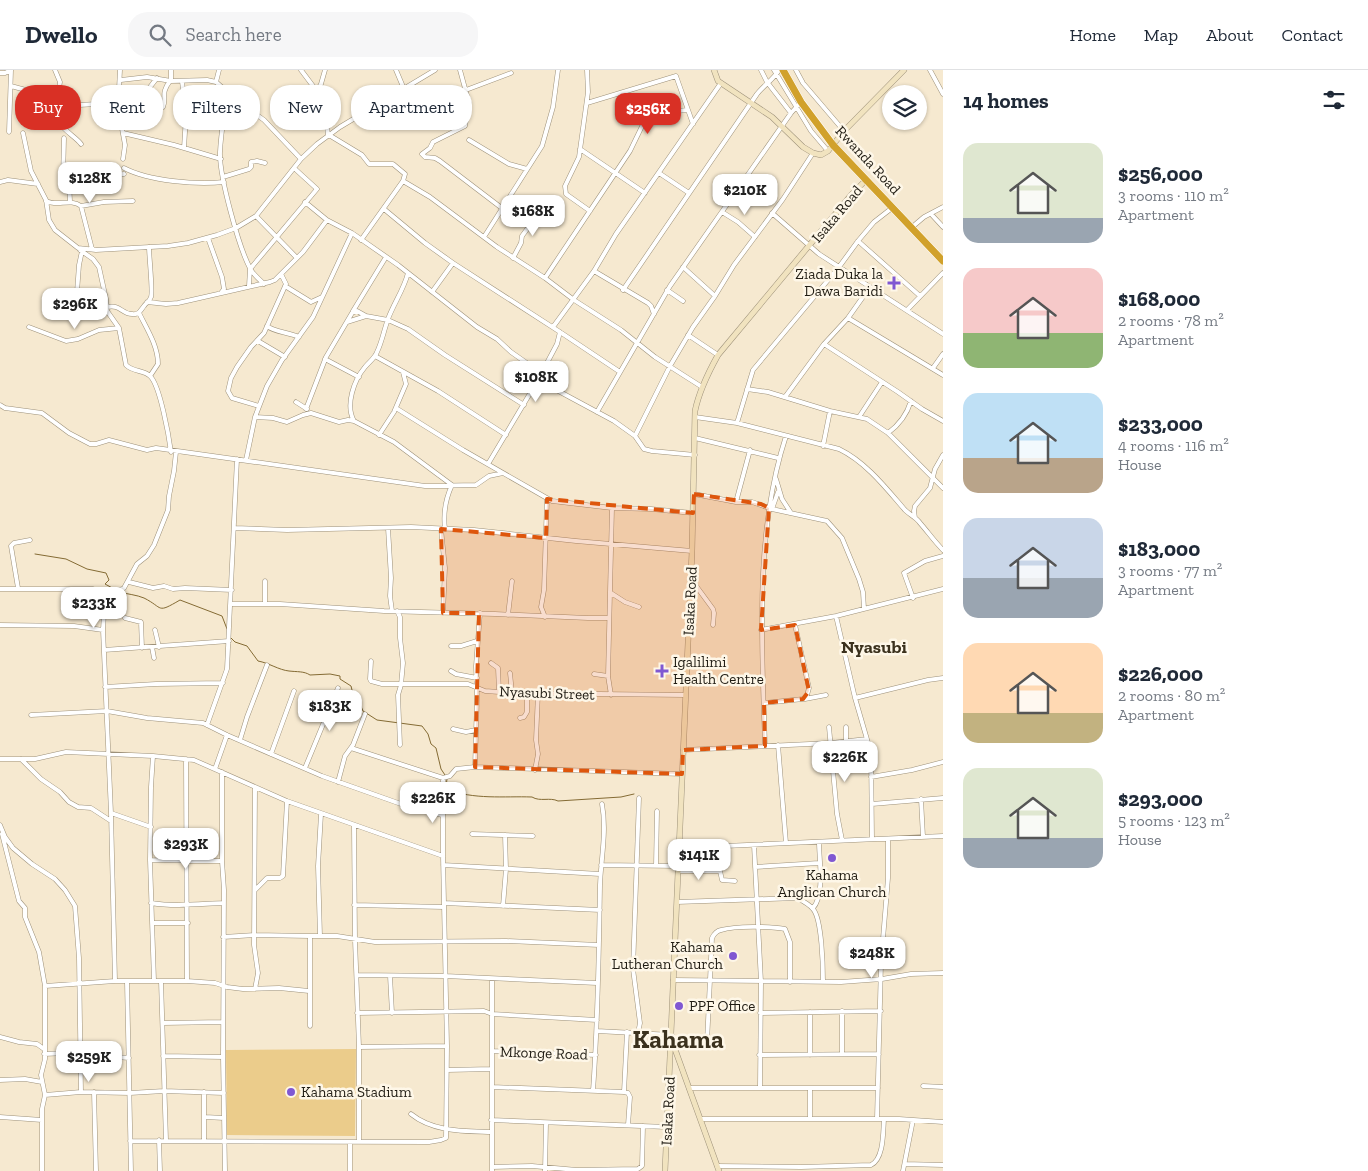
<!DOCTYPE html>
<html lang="en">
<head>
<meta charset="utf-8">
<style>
  body { margin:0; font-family:"Zilla Slab",serif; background:#f6f6f7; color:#1f2937; height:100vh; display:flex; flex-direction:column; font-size:19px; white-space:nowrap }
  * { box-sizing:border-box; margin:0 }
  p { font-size:16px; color:#747a83 }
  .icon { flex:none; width:28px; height:28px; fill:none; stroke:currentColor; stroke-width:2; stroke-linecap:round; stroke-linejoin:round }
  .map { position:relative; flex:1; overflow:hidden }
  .side { display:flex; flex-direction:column; background:#fff; width:425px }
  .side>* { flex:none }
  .top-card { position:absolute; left:15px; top:15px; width:475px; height:45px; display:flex; gap:10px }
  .tools { position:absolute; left:882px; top:15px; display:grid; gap:10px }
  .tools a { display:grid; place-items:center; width:45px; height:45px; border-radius:50%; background:#fff; box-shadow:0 1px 4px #0004; font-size:25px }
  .price { position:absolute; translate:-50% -42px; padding:0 11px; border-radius:10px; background:#fff; color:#222; font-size:16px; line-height:32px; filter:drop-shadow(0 1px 2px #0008) }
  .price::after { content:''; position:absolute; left:50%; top:30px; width:15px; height:11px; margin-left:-8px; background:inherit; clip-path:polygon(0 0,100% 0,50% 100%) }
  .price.current { background:#d93025; color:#fff }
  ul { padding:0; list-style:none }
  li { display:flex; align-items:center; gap:15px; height:125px; padding:0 20px }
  li span { display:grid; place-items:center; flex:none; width:140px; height:100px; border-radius:15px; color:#555 }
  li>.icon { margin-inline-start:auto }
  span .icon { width:60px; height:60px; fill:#fffc; stroke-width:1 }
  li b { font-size:21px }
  h2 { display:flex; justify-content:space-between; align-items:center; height:60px; padding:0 20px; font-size:21px }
  .chip { padding:0 18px; border-radius:20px; background:#fff; box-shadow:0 1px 4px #0004; font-size:18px; line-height:45px }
  .chip.current { background:#d93025; color:#fff }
  header { display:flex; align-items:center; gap:30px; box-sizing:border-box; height:70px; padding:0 25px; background:#fff; border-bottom:1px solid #e0e1e3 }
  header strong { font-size:24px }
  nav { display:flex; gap:28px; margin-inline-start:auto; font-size:18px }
  .search { width:350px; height:45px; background:#f6f6f7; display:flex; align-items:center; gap:12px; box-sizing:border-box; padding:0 18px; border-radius:20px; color:#747a83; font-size:19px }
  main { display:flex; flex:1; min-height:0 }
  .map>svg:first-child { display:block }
  .green { fill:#ebcc8b }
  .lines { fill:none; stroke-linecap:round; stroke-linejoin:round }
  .stream { stroke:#846b34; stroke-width:1 }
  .street-casing { stroke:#9d917a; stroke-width:5 }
  .secondary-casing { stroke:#9d917a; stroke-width:6 }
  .highway-casing { stroke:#fff; stroke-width:8 }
  .street { stroke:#fff; stroke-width:4 }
  .secondary { stroke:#f1e3bf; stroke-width:5 }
  .highway { stroke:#d1a12b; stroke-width:7 }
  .marked { fill:#de560c; fill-opacity:0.2; stroke:#de560c; stroke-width:4; stroke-dasharray:10 6; stroke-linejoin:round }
  .poi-dot { fill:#8058d2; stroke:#fef7e8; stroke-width:2 }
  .labels { text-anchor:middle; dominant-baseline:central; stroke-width:5; stroke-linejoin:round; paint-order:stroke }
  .street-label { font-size:15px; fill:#201c13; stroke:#fef7e8 }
  .poi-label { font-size:15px; fill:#201c13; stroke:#fef7e8; text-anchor:start }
  .quarter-label { font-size:18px; font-weight:bold; fill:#3b311d; stroke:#fef7e8 }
  .town-label { font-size:25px; font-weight:bold; fill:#3b311d; stroke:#fef7e8 }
</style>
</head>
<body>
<header>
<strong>Dwello</strong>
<div class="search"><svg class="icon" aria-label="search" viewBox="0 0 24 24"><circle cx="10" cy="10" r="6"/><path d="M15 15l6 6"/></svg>Search here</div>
<nav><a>Home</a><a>Map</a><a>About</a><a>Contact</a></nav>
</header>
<main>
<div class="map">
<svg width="943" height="1101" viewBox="0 0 943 1101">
  <rect width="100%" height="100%" fill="#f6e9d0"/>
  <path class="green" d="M356,979L355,1066L227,1065L226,980Z"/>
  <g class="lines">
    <path class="stream" d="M35,484L66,489L87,499L106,503L109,510L105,514L116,520
      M119,522C127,524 137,525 144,528C164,538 156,544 180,530L222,546L227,559
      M230,567L235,572L247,576L258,591C269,593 279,600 289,601C297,602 304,601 310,605L330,604L340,606V609L351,616L352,620L356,624L363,641L377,650L422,656L428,664L431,674L436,678L441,699L445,705
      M447,708L446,719C474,730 504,726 532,727C540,732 550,727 558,731L621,727L634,724"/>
    <defs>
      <path id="street" d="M55,0L60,12L58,24
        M120,0L118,37L125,75L123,89
        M301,0L313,16L319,34L326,44L328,66
        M396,0L404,19
        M460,0L469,33L465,56L433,72L430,78L422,84L425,87L435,88L440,91L503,139
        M587,0L588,22L579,87L565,116L566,124L590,141
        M761,0L767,12L791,43
        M774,0L811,61L828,81
        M796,0L803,13L844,61
        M930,0L943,24
        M0,3H5L11,0
        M121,10L147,7L171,11L207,10L216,12L241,34L264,50L301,89
        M171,11V0
        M182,11L186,46L184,78
        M216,12L219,0
        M11,16L33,22L55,20C71,39 56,41 61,54C63,60 77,68 81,74
        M466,20L511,3
        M227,21C225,41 221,61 220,82C219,105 239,179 251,200C254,205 259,209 264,214
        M316,23L321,14L325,0
        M149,33L150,17L157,8
        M587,33L676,6L693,54
        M63,36L146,31L163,37C167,27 160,24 170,11
        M9,62L11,0
        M23,63L31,101L46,130L49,150L55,160L78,178L96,180L168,176L188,173L217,165L236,158L256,146L301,89L317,74L340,57L435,0
        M123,63L174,75L221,89
        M329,65L362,85L369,94H393L405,104L403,111L361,170
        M64,68L63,109L65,112L70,113
        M469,70L509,94L527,99
        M580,79L645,123
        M124,98C149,111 196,115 224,112
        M659,103L689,123
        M223,107L249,99L251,97V92L257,91L265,93
        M403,111L430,127L497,177L545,208L574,230L621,260L655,287L702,317
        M0,112L8,110L38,114
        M46,131C58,137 70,128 81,136L92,179
        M70,132C70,123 67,111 74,105L102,107L124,104
        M305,132L327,150L352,163L398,195L477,257L497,269L511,282L541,303
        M81,136L104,132L133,131
        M384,139L425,173L453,193L560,262L620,302
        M722,142L738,152L755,167
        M772,143L819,184L943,264
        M931,144L943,157
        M256,146L297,188
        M911,158L924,147L943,137
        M484,167L542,76L553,37L558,0
        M208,168L222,207L224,219L221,223
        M858,171L920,226
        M80,180L93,189L99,197L106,229L107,241L119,258L126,295C133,302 144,300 150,306C160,315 169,367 171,382
        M513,188L521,173L522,166L542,139
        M683,197L715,226
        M594,201L648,233L651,236L654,244
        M545,208L630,81L647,46L652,43L688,40
        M249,216L250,199L317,119L294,98
        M285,216L311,232L322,227
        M623,220L757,24C764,15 774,9 779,0
        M667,220L683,231
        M432,222L453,193
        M69,226H74L77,222L79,195L82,181
        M147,232L166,234L178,233L270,212L275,210L303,182L327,150
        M107,237C121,234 121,244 132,244C139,245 140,241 144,236C146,233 150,231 151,227C153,222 149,186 149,177
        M907,240L943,203
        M353,241L386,187
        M139,243C147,259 158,276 158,294L150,306
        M848,248L943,305
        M347,252L366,246
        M267,256C274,262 288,262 299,267
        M29,257L66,271L78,269L99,260L119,258
        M553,257L594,201L616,164L721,13
        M688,265L718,285
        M258,271L285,287
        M824,274L898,322L922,339L943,351
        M375,286L438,321L506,365
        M325,289L359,307
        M933,298L943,284
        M538,310L614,351L635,366L644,379L652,381L695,385
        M747,319L768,322L830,341L867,349L888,363L943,418
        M785,327L824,274L848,248L870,217
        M296,332L307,339
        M0,335L5,338L42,343L69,363L90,374H96L109,370L147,380L156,378L425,416L476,415L489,406L503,403
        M259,336L232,328L228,321L231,308L237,297L251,277L264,263L286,214L281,204
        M396,338L463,380L552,431L612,438L651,439L693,443
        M306,339L326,287L352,243L357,241L366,246L388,250L408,259L445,285L524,335
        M597,342L670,216L791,43L801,32
        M255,347L273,348L287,352L303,345L311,343L339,352L348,350L354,351L394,372L452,415C445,430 443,443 445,459
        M695,347L737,353L839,379C866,392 886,418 905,440C910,445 916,447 920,453C928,462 934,471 943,480
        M859,347L882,312
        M354,351C345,335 354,310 365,297C369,292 375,288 377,282C382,272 384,260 388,249C394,233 404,219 408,203
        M737,353L753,300L839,197L858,171L874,152L892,138
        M888,363C899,355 907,344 911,331
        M379,365L394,342L406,314L403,302
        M635,366L670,296L693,257L715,226L734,195L783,129L813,83
        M695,368L778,388
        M823,376L830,341
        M246,390L255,347L267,316L282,290L313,247L352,163
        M488,394L538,310L557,274L560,262
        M776,409L782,429L791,443
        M694,424L736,432H752L772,439L827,451L842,468L859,509L863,522L864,539
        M736,432L750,380
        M772,439L778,422
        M915,448L914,441L915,436L930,418L935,399L943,385
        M235,458L287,460L411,457L474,460L576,471L692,481
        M388,458L391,508L390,526L392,541
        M441,459L445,498L443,543
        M691,509L713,539L714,543L713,555
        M129,512L153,518L164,516L173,519L185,518L232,520
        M18,518L11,476L14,473L30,470
        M0,519H93L104,523L105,526L103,560L111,743L151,757
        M611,523L625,532L639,537
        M913,528L904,503L925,491L943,486
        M106,532L109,526L114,525L118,521L124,518L137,494L147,486L154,475L168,440L169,426L174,401L176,382
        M231,534H280L384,541L495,544L588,548H609
        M265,534V511
        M397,541L400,547V568L403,593L401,615L398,625L400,675
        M508,545L512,511
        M836,546L855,628L871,683L872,769
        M545,547L541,537L544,520L547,429
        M125,548L141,552L142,578
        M0,555L74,556L103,560
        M155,560L159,577
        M761,560L836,546L943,519
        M451,576H461L477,571
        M152,577L154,588
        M104,580L229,571
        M371,591L370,609L371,611L382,614H468L485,621L512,623L685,625
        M491,593L498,598L499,622
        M451,601L456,604L477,608
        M510,603L512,623
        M594,604L608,606
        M105,617L156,614L223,613
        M611,625L608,606L612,438
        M855,628L928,610L943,608
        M805,629L826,625
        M764,633L803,629L807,625L809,618L795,555
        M31,645L107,641L147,648L203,653L227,665L322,706L401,734L442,745
        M520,648L524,647L527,642V623
        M207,655L227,599L237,389
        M829,657L837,744L842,770
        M846,657V671
        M453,659L466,662L476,660
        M240,670L247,647L267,595
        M778,675L786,773
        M765,676C762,574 754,464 786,366
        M351,678L443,708
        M683,680L831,673L867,669
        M271,684L294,621
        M153,686L151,717L150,790L154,911
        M0,689H35L66,682L153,686L194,690L287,731L443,786
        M21,689L41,709L60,722L69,732L78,737L91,738L111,751
        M186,689L187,911
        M475,697L477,628L476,596L480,543
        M305,698L338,618
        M215,699L227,665
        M535,700L538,684L536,670L538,623
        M222,702V791L224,820L223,987L225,1101
        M871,707L912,700L943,692
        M338,712L345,686L353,675L365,644
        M255,718L254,875L258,903L255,919
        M921,729L923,767
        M872,734L943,728
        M111,743L115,911
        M0,755L5,767L13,778L32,794L55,809L65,820L75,836L79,888L81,1022
        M354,756L355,870L359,977V1071
        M2,764L19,831L25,838V847L39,882L45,916
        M472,764L533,766
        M754,775L761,912L760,1017
        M721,777L720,801L722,810L735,811
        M680,778L943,766
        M150,790L222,791
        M443,795L600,804
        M601,795L678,796
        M656,796L657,741
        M755,797L819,793
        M678,801H720
        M255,820L267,808H280L283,806L287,731
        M677,832L797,828C803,831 809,834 813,839C822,849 823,897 823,912
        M151,833C175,837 199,834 223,833
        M444,833L600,840
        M354,835L444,837
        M503,836L506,799L505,765
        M813,838C825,825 819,789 819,772
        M152,853H188
        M320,866L318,796L321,744
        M223,867L255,865L310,866H337L375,872L506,871L599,875
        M357,905L445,906L597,913
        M390,906L392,943
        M492,909V944L597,950
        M673,910L841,912L882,909L911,904L943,903
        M161,911L166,1070
        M127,912L131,1101
        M842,941V984
        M357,943L484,941L492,944V1101
        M760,943L881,941
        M163,953L223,952
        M310,956V866
        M597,961L672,965
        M638,963L640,953L633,899L639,728
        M0,967L19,972L37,974L44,979
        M707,972L712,868C714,864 716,861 721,860C735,856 771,856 785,859L790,872V912
        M359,977L447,976
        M492,981L596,985
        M44,984L67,983L129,988
        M759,985L879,984
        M810,985V942
        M163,986L223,987
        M447,1000L492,999
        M0,1010L25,1009L42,1012
        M923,1016L943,1017
        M492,1017L624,1022L628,1023L630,1027L628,1055
        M689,1018H878
        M810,1018V1049
        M593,1021C598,952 599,883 600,815C601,788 607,761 602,734
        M94,1022L96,1101
        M204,1022V1071
        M624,1022L627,962
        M45,1025L41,1005L45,989V916L115,911H187L215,913L227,917L243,919L279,918L309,921
        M411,1044C433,1062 464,1061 491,1062
        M0,1047L42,1050
        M205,1047L224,1048
        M701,1049H899L943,1052
        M877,1049L881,893L888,808V769
        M491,1050L667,1057
        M159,1070L160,1101
        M130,1071L429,1072L441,1070L446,1068L447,976L443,786V708L450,706L456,699L475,697L682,704
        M350,1072V1101
        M905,1094L943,1095
        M717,1096L801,1097L871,1095C884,1089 883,1062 884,1049
        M492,1097L532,1096L577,1100L638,1099L642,1096L643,1056
        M42,1101V1039L45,1025L81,1022L130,1023L164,1021L224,1023
        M545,1101L546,1053
        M903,1101L913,1050"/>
      <path id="secondary" d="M714,0L718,11L772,47L803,77L813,83L821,85L828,81L844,61L904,0
        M672,971L719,1101
        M665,1101L692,481L695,341C699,321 708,303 718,285L852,124L866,110"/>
      <path id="highway" d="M783,0L801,32L833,75L943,191"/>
    </defs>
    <use href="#street" class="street-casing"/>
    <use href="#secondary" class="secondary-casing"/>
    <use href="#highway" class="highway-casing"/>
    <use href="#street" class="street"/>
    <use href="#secondary" class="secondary"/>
    <use href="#highway" class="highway"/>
  </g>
  <path class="marked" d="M694,424L761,434L769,438L761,560L795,555L809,621L803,629L764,633L765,676L683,680L682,704L475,697L479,543H443L441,459L546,468L547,429L693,443Z"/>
  <g class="poi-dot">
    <path d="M891.5 205.5h5v5h5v5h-5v5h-5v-5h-5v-5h5z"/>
    <path d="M659.5 593.5h5v5h5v5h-5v5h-5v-5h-5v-5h5z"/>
    <circle cx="832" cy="788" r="5"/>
    <circle cx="733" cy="886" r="5"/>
    <circle cx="679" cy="936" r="5"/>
    <circle cx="291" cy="1022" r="5"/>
  </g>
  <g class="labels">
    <g class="street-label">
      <text transform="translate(868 90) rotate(47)">Rwanda Road</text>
      <text transform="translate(837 144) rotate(-50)">Isaka Road</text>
      <text transform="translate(690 531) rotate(-87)">Isaka Road</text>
      <text transform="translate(547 623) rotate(2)">Nyasubi Street</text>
      <text transform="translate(544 983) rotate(2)">Mkonge Road</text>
      <text transform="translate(668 1041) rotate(-87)">Isaka Road</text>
    </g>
    <g class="poi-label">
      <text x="883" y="204" text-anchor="end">Ziada Duka la<tspan x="883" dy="17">Dawa Baridi</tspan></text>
      <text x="673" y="592">Igalilimi<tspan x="673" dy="17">Health Centre</tspan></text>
      <text x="832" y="805" text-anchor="middle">Kahama<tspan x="832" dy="17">Anglican Church</tspan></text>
      <text x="723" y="877" text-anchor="end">Kahama<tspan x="723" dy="17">Lutheran Church</tspan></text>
      <text x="689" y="936">PPF Office</text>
      <text x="301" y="1022">Kahama Stadium</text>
    </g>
    <g class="quarter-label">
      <text x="874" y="577">Nyasubi</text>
    </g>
    <g class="town-label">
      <text x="678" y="969">Kahama</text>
    </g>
  </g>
</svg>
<div class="tools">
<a><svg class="icon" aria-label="layers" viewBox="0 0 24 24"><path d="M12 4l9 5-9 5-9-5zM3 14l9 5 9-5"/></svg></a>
</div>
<b class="price current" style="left:648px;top:65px">$256K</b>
<b class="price" style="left:90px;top:134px">$128K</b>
<b class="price" style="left:745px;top:146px">$210K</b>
<b class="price" style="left:533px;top:167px">$168K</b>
<b class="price" style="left:75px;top:260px">$296K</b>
<b class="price" style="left:536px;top:333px">$108K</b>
<b class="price" style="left:94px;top:559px">$233K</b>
<b class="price" style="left:330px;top:662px">$183K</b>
<b class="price" style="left:845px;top:713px">$226K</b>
<b class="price" style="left:433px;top:754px">$226K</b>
<b class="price" style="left:186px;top:800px">$293K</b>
<b class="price" style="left:699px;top:811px">$141K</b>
<b class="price" style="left:872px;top:909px">$248K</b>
<b class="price" style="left:89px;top:1013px">$259K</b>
<div class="top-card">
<a class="chip current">Buy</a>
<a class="chip">Rent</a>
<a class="chip">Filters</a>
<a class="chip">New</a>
<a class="chip">Apartment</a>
</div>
</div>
<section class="side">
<h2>14 homes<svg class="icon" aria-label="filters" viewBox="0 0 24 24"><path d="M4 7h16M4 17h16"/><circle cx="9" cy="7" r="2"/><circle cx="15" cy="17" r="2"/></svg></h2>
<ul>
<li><span style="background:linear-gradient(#dfe7d0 75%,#9aa5b1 0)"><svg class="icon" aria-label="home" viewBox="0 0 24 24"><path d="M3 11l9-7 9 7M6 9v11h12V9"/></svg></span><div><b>$256,000</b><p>3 rooms · 110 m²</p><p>Apartment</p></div></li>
<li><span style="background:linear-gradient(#f6c9c9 65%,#8fb573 0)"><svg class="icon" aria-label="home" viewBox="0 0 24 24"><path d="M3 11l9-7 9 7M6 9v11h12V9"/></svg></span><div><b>$168,000</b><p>2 rooms · 78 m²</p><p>Apartment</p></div></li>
<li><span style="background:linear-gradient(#bfe0f5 65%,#b9a48a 0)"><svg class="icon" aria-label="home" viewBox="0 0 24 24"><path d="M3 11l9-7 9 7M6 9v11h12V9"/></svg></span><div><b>$233,000</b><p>4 rooms · 116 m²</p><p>House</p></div></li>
<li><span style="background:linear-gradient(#c9d6e8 60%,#9aa5b1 0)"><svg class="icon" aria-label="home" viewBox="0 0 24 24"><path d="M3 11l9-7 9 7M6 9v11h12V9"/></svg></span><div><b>$183,000</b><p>3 rooms · 77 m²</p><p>Apartment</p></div></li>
<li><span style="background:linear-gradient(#ffd9b3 70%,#c2b280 0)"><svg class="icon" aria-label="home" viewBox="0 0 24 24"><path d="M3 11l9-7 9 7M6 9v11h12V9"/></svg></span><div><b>$226,000</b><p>2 rooms · 80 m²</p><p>Apartment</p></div></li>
<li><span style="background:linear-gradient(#dfe7d0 70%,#9aa5b1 0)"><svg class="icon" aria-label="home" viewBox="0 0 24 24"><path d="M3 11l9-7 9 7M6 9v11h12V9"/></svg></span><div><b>$293,000</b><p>5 rooms · 123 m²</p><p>House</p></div></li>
</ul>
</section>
</main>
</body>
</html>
